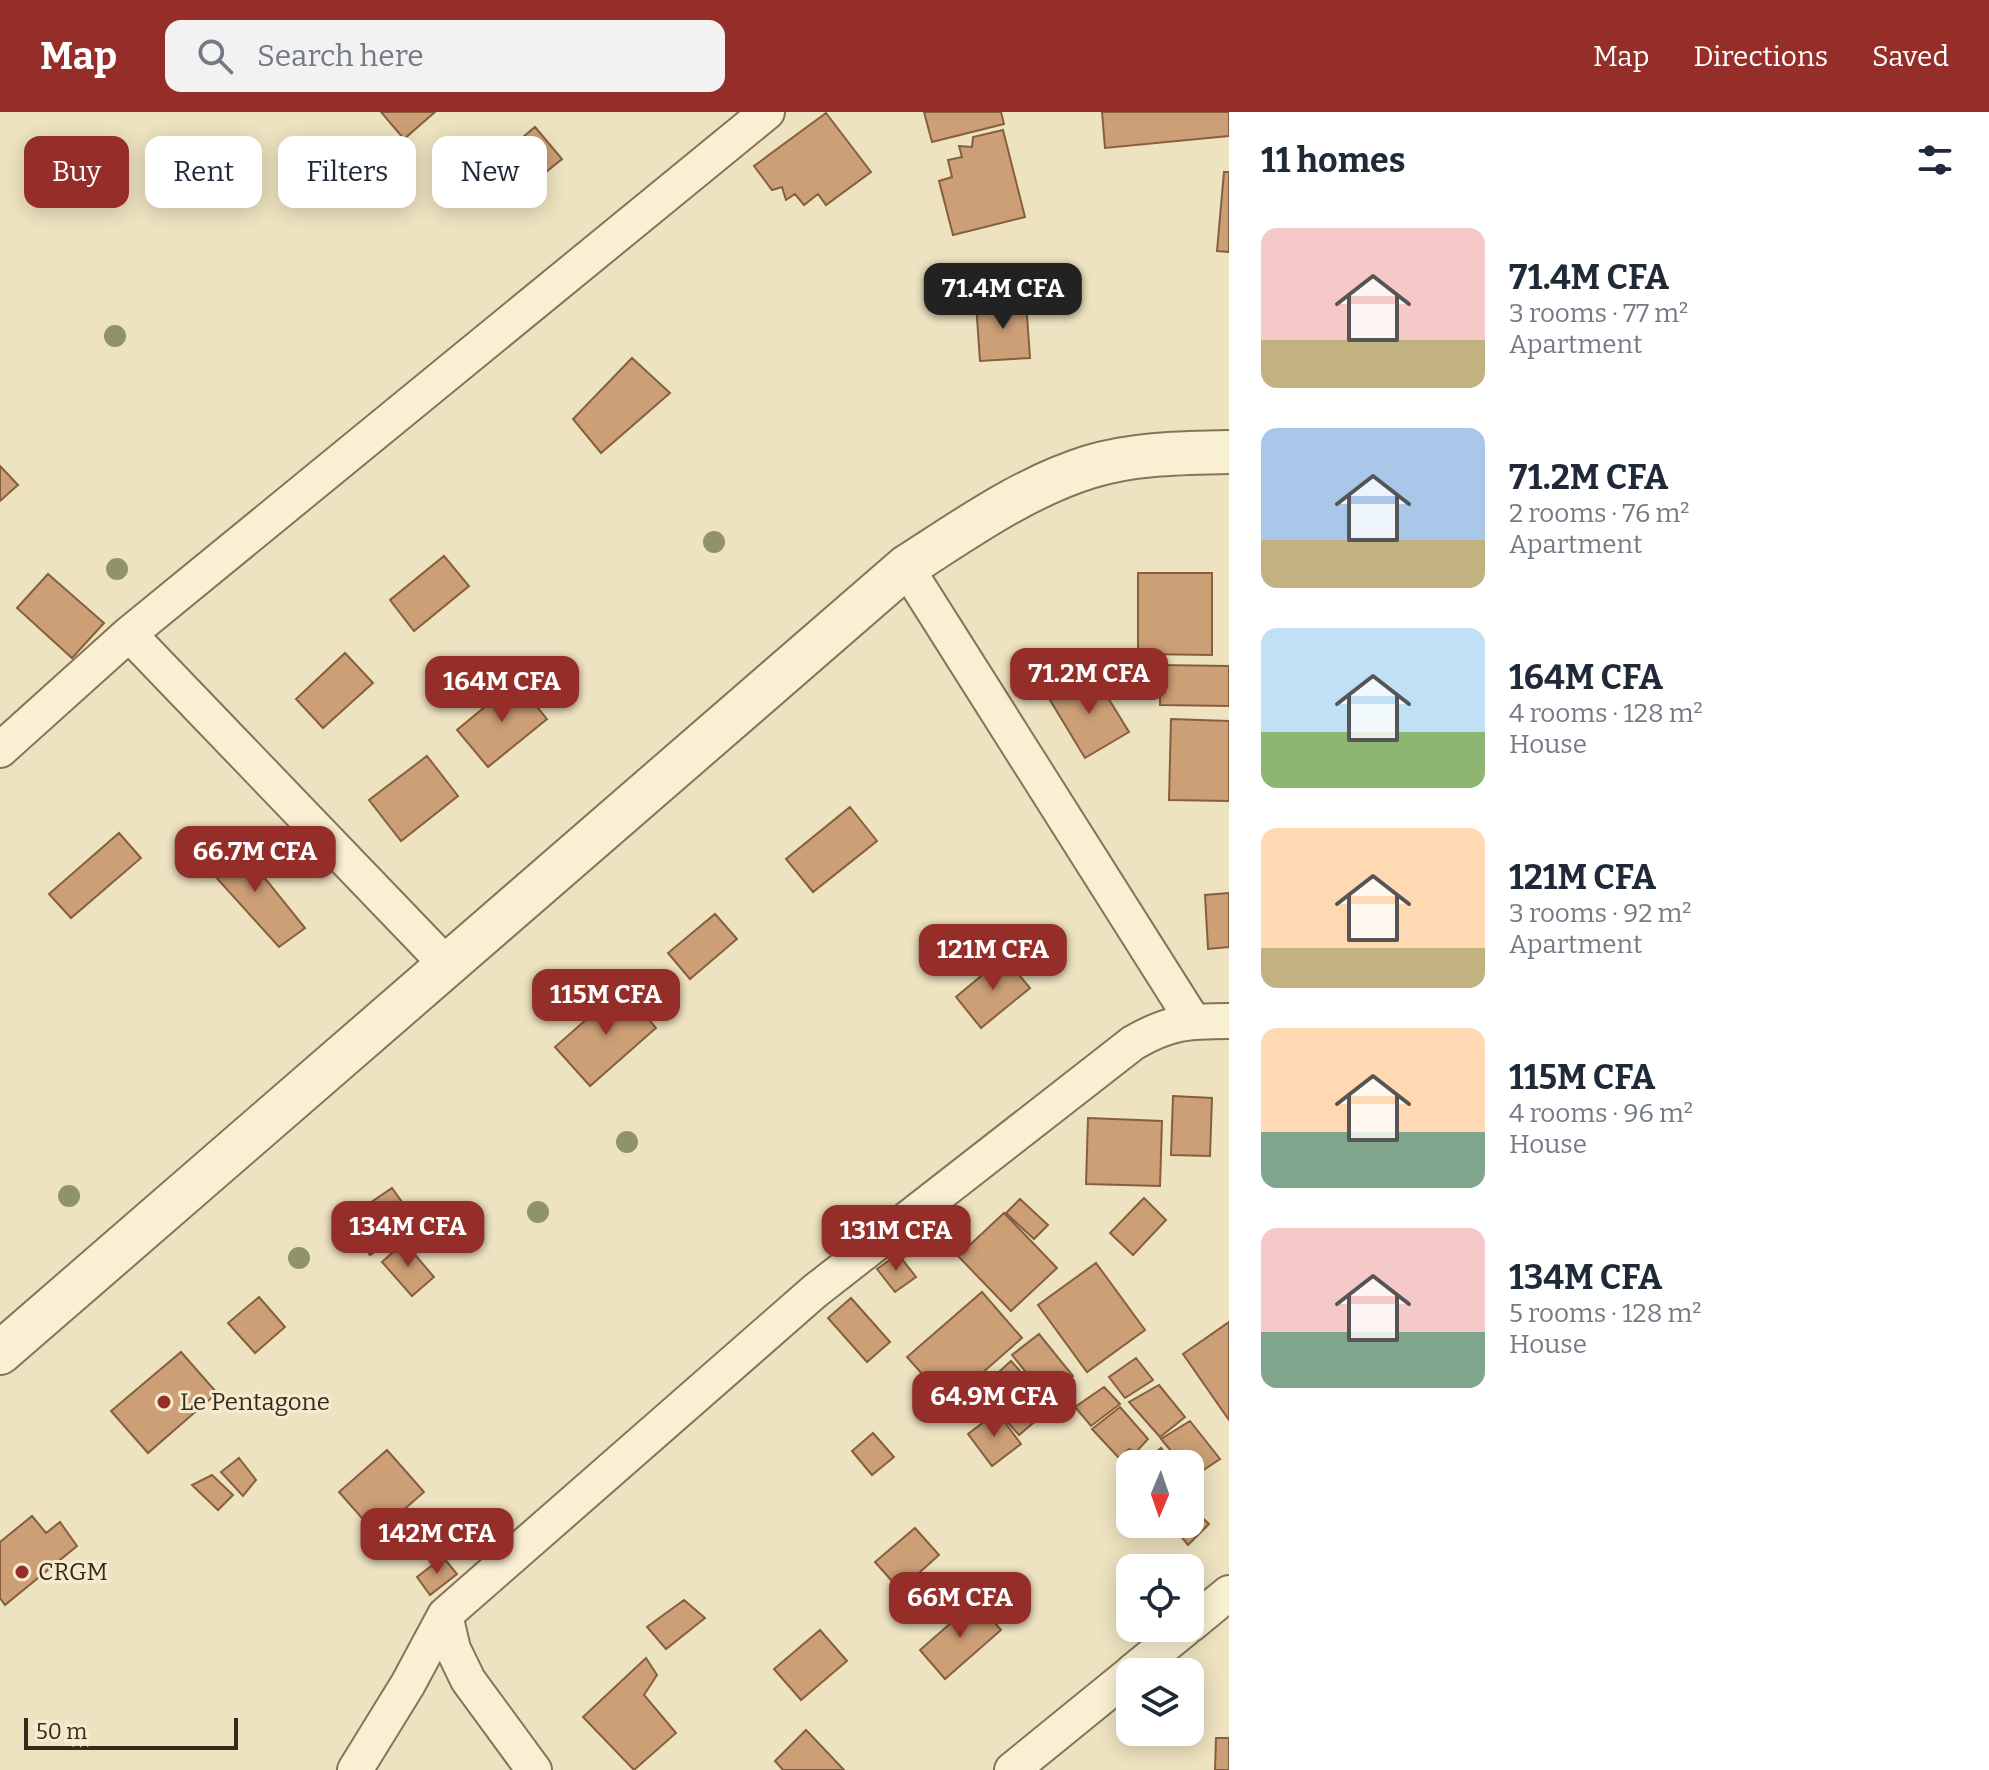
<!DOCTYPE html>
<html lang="en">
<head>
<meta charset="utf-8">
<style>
  body { margin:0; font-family:Bitter,serif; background:#f2f2f3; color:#1f2937; height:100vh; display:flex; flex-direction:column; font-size:30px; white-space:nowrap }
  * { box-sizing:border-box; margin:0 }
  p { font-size:26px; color:#747a83 }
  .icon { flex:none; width:44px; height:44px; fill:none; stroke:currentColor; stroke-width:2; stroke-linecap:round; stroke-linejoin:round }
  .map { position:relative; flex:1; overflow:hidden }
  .sheet { display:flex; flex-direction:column; background:#fff; width:760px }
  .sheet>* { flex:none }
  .hud { position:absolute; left:24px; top:24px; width:760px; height:72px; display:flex; gap:16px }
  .needle { width:52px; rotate:182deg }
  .tools { position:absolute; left:1116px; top:1338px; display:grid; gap:16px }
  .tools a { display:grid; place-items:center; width:88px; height:88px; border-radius:16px; background:#fff; box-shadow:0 4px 20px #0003; font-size:40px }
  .scale { position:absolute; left:24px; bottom:20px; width:214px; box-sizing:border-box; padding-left:8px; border:4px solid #362a1c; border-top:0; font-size:22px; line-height:28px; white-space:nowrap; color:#362a1c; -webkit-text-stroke:6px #f5eccf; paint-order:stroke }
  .price { position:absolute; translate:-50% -68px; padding:0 18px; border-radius:16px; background:#952e28; color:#fff; font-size:26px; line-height:52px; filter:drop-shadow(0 2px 4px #0008) }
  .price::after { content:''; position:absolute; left:50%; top:48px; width:24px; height:18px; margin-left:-12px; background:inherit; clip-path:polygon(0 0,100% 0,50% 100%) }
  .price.current { background:#222; color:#fff }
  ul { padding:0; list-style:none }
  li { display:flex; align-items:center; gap:24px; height:200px; padding:0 32px }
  li span { display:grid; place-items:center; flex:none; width:224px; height:160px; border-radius:16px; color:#555 }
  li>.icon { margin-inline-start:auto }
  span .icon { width:96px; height:96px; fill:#fffc; stroke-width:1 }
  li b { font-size:34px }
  h2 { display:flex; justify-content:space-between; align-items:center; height:96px; padding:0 32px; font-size:34px }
  .pill { padding:0 28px; border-radius:16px; background:#fff; box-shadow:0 4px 20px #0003; font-size:28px; line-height:72px }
  .pill.current { background:#952e28; color:#fff }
  header { display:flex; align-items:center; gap:48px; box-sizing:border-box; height:112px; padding:0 40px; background:#952e28; color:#fff }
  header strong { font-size:38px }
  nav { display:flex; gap:44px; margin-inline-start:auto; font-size:28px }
  .search { width:560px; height:72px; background:#f2f2f3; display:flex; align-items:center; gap:20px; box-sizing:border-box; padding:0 28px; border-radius:16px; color:#747a83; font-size:30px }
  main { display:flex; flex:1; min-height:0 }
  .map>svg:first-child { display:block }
  .building { fill:#cc9f76; stroke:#865f3e; stroke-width:2 }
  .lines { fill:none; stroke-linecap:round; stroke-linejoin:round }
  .minor-casing { stroke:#867358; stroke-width:38 }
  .tertiary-casing { stroke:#867358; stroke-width:46 }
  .minor { stroke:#f9f0d3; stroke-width:34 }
  .tertiary { stroke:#f9f0d3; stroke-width:42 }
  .tree { fill:#90936a }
  .poi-dot { fill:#952e28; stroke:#f5eccf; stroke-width:3 }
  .labels { text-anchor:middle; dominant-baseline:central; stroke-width:6; stroke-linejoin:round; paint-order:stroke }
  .poi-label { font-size:24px; fill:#362a1c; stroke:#f5eccf; text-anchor:start }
</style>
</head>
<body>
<header>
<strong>Map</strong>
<div class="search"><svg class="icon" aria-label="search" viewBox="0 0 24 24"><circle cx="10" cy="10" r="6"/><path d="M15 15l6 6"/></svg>Search here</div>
<nav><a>Map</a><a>Directions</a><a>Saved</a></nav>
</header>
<main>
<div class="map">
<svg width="1229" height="1658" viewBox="0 0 1229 1658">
  <rect width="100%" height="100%" fill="#eee3c0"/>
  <path class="building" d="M381,0H435L404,27Z
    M924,0H1001L1004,12L932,30Z
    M1102,0H1229V24L1105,36Z
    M826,1L871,60L826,93L818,82L804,93L795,82L786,88L782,75L772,78L754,54Z
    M535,15L562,47L531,72L505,40Z
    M1003,18L1025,105L953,123L939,69L952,65L948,48L962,45L959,34L972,35L973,25Z
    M1224,60H1229V140L1217,139Z
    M1026,189L1030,246L980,249L976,192Z
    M632,246L670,281L601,341L573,307Z
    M0,354L18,373L0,389Z
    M444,444L469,474L414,519L390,488Z
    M1138,461H1212V543L1138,542Z
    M48,462L104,511L72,546L17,496Z
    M345,541L373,571L323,616L296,587Z
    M1160,553L1229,554V594L1160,593Z
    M1094,563L1129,620L1085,646L1050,588Z
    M516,569L547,607L488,655L457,618Z
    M1171,607L1229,609V689L1169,688Z
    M427,644L458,684L401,729L369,688Z
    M850,695L877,729L813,780L786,747Z
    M119,721L141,746L71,806L49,782Z
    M235,729L305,816L279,835L205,753Z
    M1229,781V835L1208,837L1205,783Z
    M715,802L737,827L690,867L668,841Z
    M1004,845L1030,876L981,916L956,885Z
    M622,876L656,916L590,974L555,935Z
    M1173,984L1212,986L1210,1044L1171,1043Z
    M1088,1006L1162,1009L1160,1074L1086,1072Z
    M392,1076L417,1111L370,1143L345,1108Z
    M1144,1086L1166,1108L1133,1143L1110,1121Z
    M1020,1087L1048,1113L1034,1127L1006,1101Z
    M1004,1101L1057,1156L1011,1199L958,1144Z
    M404,1130L434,1165L412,1184L382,1150Z
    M898,1142L916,1165L895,1180L877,1157Z
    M1096,1151L1145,1218L1087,1260L1038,1193Z
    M982,1180L1022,1226L948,1291L907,1245Z
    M259,1185L285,1215L255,1241L228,1211Z
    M851,1186L890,1230L867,1250L828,1206Z
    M1229,1210V1308L1183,1242Z
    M1039,1222L1073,1264L1046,1285L1012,1243Z
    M181,1240L217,1281L148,1341L111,1299Z
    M1136,1246L1153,1268L1125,1286L1109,1265Z
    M1011,1249L1052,1295L1019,1323L979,1278Z
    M1159,1273L1185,1305L1160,1325L1129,1290Z
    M1104,1275L1120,1292L1091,1314L1075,1295Z
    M1120,1295L1148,1327L1136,1340L1129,1337L1119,1346L1092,1317Z
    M997,1300L1021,1332L992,1354L968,1322Z
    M1190,1309L1220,1347L1193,1365L1190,1361V1352H1182L1161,1327Z
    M873,1321L894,1345L872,1363L852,1339Z
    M1161,1336L1174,1352H1131L1138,1346L1144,1350Z
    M387,1338L424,1380L376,1422L339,1380Z
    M239,1346L256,1368L243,1384L221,1360Z
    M212,1363L233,1383L218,1398L192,1373Z
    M1190,1394L1209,1412L1188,1433L1171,1412H1190Z
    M32,1404L46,1421L60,1410L77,1434L5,1493L0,1486V1430Z
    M915,1416L939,1443L900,1478L875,1450Z
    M443,1445L457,1462L430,1483L417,1465Z
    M684,1488L705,1506L666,1537L647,1515Z
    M976,1489L1001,1518L945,1567L920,1538Z
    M820,1518L847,1549L801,1588L774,1557Z
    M646,1546L657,1563L644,1583L676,1621L634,1658L583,1605Z
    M806,1618L844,1658H783L775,1649Z
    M1216,1626H1229V1658H1215Z"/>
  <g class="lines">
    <defs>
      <path id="minor" d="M906,455L1193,909
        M129,522L447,853
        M0,638L129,522L767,0
        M445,1503L453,1537L468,1568L534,1658
        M1190,1513L1229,1481
        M1132,1560L1186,1516
        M355,1658L408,1572L445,1503L815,1179L1133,931C1169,910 1188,909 1229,909
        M1012,1658L1130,1562"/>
      <path id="tertiary" d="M0,1241L906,455C964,418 1022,376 1089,355C1133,341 1183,341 1229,340"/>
    </defs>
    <use href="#minor" class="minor-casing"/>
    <use href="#tertiary" class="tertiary-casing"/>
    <use href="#minor" class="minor"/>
    <use href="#tertiary" class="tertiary"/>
  </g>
  <g class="tree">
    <circle cx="115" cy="224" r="11"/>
    <circle cx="714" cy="430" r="11"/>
    <circle cx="117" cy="457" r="11"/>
    <circle cx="627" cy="1030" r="11"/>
    <circle cx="69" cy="1084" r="11"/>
    <circle cx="538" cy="1100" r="11"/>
    <circle cx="299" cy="1146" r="11"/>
  </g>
  <g class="poi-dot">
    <circle cx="164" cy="1290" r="8"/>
    <circle cx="22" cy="1460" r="8"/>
  </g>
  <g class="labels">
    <g class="poi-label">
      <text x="180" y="1290">Le Pentagone</text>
      <text x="38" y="1460">CRGM</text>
    </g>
  </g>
</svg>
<div class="tools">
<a><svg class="needle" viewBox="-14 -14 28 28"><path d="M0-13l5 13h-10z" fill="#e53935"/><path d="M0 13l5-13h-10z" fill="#747a83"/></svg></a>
<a><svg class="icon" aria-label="locate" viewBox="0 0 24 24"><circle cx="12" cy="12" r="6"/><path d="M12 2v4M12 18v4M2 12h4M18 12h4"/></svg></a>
<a><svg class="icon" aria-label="layers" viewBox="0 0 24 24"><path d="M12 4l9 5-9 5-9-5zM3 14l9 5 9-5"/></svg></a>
</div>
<div class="scale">50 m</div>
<b class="price current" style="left:1003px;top:219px">71.4M CFA</b>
<b class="price" style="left:1089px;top:604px">71.2M CFA</b>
<b class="price" style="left:502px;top:612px">164M CFA</b>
<b class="price" style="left:255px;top:782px">66.7M CFA</b>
<b class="price" style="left:993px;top:880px">121M CFA</b>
<b class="price" style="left:606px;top:925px">115M CFA</b>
<b class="price" style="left:408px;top:1157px">134M CFA</b>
<b class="price" style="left:896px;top:1161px">131M CFA</b>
<b class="price" style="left:994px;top:1327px">64.9M CFA</b>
<b class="price" style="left:437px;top:1464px">142M CFA</b>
<b class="price" style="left:960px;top:1528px">66M CFA</b>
<div class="hud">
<a class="pill current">Buy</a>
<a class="pill">Rent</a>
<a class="pill">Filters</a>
<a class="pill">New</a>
</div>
</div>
<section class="sheet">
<h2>11 homes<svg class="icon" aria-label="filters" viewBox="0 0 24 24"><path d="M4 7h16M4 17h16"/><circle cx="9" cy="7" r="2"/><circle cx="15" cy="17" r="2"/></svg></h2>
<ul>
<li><span style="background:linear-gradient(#f6c9c9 70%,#c2b280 0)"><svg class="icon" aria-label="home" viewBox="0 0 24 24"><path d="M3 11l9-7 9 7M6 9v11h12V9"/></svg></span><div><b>71.4M CFA</b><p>3 rooms · 77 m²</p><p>Apartment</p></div></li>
<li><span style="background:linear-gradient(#a9c7e8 70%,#c2b280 0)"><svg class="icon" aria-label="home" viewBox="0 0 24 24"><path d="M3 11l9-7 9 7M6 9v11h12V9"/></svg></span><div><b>71.2M CFA</b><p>2 rooms · 76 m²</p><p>Apartment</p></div></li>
<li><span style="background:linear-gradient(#bfe0f5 65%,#8fb573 0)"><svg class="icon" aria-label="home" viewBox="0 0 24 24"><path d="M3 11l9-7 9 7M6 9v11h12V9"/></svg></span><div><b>164M CFA</b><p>4 rooms · 128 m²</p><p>House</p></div></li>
<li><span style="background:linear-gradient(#ffd9b3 75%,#c2b280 0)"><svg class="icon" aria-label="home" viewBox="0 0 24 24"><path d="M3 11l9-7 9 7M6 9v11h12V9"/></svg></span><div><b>121M CFA</b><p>3 rooms · 92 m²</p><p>Apartment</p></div></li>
<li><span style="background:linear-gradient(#ffd9b3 65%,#7fa58c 0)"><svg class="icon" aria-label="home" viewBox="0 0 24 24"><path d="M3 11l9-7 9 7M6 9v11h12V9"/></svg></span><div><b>115M CFA</b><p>4 rooms · 96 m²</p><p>House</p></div></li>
<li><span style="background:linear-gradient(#f6c9c9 65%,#7fa58c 0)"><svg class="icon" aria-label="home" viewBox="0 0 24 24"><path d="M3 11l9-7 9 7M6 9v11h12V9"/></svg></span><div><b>134M CFA</b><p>5 rooms · 128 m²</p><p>House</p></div></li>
</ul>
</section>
</main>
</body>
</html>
